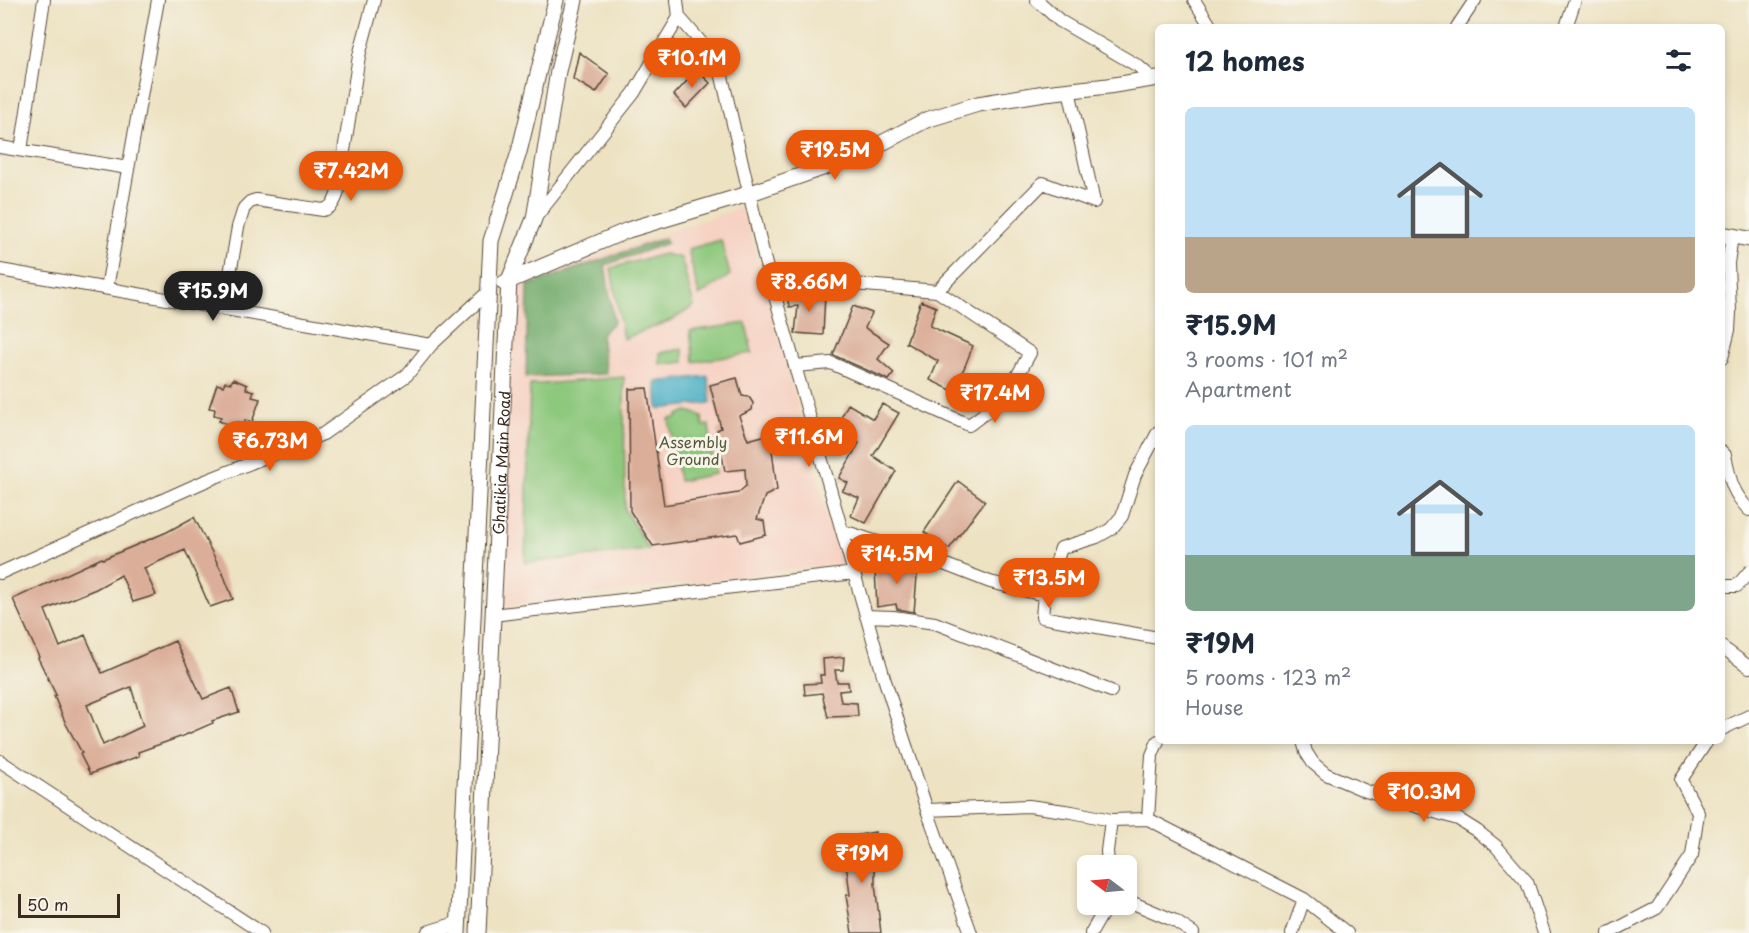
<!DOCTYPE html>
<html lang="en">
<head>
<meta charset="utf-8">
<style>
  body { margin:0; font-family:"Playpen Sans",sans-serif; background:#f2f2f3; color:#1f2937; height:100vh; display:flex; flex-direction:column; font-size:22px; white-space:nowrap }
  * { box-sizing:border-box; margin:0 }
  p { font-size:20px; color:#747a83 }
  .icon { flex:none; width:33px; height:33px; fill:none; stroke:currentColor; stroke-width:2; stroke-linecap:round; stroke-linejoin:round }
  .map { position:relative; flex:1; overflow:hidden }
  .side { position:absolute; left:1155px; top:24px; width:570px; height:720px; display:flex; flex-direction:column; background:#fff; border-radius:9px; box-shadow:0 3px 9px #0003 }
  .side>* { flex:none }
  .needle { width:39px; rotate:286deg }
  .buttons { position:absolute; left:1077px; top:855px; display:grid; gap:12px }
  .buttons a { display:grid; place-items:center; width:60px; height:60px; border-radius:9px; background:#fff; box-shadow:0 3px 9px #0003; font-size:30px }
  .scale { position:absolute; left:18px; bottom:15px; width:102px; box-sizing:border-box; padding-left:6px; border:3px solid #3b2a1e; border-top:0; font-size:16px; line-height:21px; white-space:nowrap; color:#3b2a1e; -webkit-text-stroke:4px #f7f3e8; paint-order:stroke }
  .price { position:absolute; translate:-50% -51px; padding:0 14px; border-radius:21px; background:#ea580c; color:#fff; font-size:20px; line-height:39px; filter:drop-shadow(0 2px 3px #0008) }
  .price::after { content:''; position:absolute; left:50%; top:36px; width:18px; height:14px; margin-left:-9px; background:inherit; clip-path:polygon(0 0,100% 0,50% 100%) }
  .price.current { background:#222; color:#fff }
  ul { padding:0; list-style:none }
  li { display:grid; align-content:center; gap:12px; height:318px; padding:0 30px }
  li span { display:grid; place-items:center; height:186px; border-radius:9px; color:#555 }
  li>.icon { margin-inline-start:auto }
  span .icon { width:108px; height:108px; fill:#fffc; stroke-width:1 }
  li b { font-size:26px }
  h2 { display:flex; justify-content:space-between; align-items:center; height:72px; padding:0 30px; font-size:26px }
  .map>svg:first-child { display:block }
  .built { fill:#f6d2c3 }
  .green { fill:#8dc87d; stroke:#64794e; stroke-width:1.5 }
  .forest { fill:#72ac6c; stroke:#566b45; stroke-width:1.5 }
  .water { fill:#47afc6; stroke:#416c72; stroke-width:1.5 }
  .building { fill:#dbae99; fill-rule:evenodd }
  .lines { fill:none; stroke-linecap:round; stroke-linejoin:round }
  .minor-casing { stroke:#564637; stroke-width:14 }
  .tertiary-casing { stroke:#564637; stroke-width:17 }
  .minor { stroke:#fff; stroke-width:12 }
  .tertiary { stroke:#fff; stroke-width:15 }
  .labels { text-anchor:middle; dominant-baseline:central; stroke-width:6; stroke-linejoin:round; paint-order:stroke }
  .park-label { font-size:15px; fill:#54593a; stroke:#f7f3e8 }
  .street-label { font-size:15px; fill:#3b2a1e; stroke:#f7f3e8 }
</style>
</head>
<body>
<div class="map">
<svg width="1749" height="933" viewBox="0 0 1749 933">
  <rect width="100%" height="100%" fill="#f7f3e8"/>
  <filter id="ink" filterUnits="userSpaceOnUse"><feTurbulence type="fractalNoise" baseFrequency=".0167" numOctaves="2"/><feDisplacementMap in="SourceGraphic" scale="12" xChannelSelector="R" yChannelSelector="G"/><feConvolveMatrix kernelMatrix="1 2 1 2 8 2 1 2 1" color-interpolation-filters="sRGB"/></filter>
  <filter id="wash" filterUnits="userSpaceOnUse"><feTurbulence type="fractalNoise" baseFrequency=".008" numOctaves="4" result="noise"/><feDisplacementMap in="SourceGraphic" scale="24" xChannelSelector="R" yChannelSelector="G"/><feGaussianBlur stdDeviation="1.35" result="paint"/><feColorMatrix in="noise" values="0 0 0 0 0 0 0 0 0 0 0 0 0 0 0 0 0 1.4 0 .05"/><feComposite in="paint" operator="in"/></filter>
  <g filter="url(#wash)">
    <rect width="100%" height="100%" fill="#ede2c2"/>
    <path class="built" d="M743,207L841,564L498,607L515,283Z"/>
    <path class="green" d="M721,240L730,275L699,296L688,249Z
      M664,254L681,258L694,306L674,319L623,339L611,268Z
      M746,323L752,353L694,362L690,331Z
      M683,349L684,362L660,365V353Z
      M624,377L625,510L649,550L525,563L530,385Z
      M686,411L695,413L702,417L703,426L709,425L715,474L679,481L669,419L677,418L678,415Z"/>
    <path class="forest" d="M665,238L667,243L605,265L614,322L601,334L606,374L526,377L528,285Z"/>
    <path class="water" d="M708,376L711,403L658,409L656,382Z"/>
    <g id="blocks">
      <path class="building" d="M579,52L609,74L596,93L573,79Z
        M697,70L710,83L686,108L674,95Z
        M825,293L823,335L795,333L798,306L789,307L787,294H804V298Z
        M921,301L936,307L930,326L973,346L965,366L953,391L930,380L938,361L906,343Z
        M853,306L872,313L865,328L889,343L878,359L894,373L889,380L833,355Z
        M737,378L742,396L749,397L753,403L752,410L739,416L748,440L770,434L777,490L765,496L757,519L764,521L766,535L740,542L737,534L653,546L630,511L629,389L647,388L664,505L738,493L746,486L745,469L725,471L717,430L721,428L710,385Z
        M233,379L247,385L246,389L254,391L252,397L260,399L252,422L245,420L244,425L237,422L235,427L219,421L221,417L214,415L215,409L209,408L217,384L223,386L225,382L231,383Z
        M848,404L873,419L882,404L899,413L873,456L896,471L866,523L851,516L859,498L842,491L848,483L839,478L859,443L842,437L843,434L835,430Z
        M958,481L985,501L949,549L924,532Z
        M194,517L224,576L233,599L210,607L185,550L144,568L156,595L133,602L121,575L96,589L45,610L60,647L85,635L102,673L175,641L203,699L231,688L239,712L212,721L213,723L183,736L138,752L139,756L90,774L80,754L82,753L66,724L54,696L56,695L38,658L39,657L13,599L102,558L103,559L167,532ZM131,687L143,726L103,745L87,705Z
        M889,556L918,565L914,612L897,609L896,604L877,607L875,570L891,569Z
        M844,657L843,670H835L837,682H848L849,690L839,691L841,702L857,703L858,716L828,717L822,693L805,695L804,684L821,683L820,675H824L823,659Z
        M875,832V884L881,933H852L846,895H850L843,838Z"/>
    </g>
  </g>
  <g filter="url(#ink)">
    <use href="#blocks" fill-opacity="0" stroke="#564637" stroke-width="1.5"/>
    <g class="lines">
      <defs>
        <path id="minor" d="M677,0L679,17L706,48L720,68L765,261L884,678L927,810L971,933
          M1037,0L1060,21L1138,66L1153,79
          M1194,0L1211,27
          M1457,27L1475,0
          M1566,27L1575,0
          M0,147L128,168
          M21,150L44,0
          M535,218L634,93L679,17
          M0,270L431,345
          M769,277L937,291L1043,183L1094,202L1069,90
          M107,288L158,0
          M224,309L238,227L244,208L250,202L256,200L323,210C331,208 334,203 337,195L359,56L374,0
          M1722,358L1729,330L1730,312L1728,263L1732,236
          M795,366L831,363L969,425L1005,398L1030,353L937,291
          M1722,452L1725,455C1730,479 1731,491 1749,510
          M843,531L936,561L990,582L1044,595L1050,582L1061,548L1097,537L1111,529L1122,516L1135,475L1158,432
          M0,573L203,482L323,434L407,375L431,345L488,292
          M1722,586H1737L1749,572
          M1044,595L1042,617L1158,638
          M492,615L855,573
          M866,616L893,617L935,623L1111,691
          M1722,647L1749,667
          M1722,729L1749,716
          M1158,741L1152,755L1148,819L1304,899L1292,933
          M1303,741L1306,752L1313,763L1326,774L1366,791L1458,819L1477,831L1496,846L1527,882L1544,933
          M0,761L262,933
          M927,810L1029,806L1072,812L1111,820L1148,819
          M1108,866L1107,851L1111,820
          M1304,899L1347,933
          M1126,900L1173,920L1193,933
          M1091,933L1108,904
          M1609,933L1657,908L1692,855L1698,813L1681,780L1707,741"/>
        <g id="tertiary">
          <path d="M1722,234L1749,239"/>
          <path d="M504,283L628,230L748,194L857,156L926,120L978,104L1045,93L1108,86L1158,78"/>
          <path d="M429,933L458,924"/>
          <path d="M458,933L491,241L519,152L556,0"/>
          <path id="s1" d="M478,933L509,280L534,219L558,71L575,0"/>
        </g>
      </defs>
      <use href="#minor" class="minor-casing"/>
      <use href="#tertiary" class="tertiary-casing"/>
      <use href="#minor" class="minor"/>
      <use href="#tertiary" class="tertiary"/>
    </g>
  </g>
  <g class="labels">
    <g class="park-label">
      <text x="693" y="441">Assembly<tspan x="693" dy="17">Ground</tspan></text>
    </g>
    <g class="street-label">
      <text stroke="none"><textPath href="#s1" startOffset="471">Ghatikia Main Road</textPath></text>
    </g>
  </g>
</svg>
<div class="buttons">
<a><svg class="needle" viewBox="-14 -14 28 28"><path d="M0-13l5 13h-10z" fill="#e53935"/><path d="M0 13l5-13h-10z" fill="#747a83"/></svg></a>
</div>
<div class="scale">50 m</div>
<b class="price" style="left:692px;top:89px">₹10.1M</b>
<b class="price" style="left:835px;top:181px">₹19.5M</b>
<b class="price" style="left:351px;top:202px">₹7.42M</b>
<b class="price" style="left:809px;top:313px">₹8.66M</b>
<b class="price current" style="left:213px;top:322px">₹15.9M</b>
<b class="price" style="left:995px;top:424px">₹17.4M</b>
<b class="price" style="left:809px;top:468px">₹11.6M</b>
<b class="price" style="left:270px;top:472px">₹6.73M</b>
<b class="price" style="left:897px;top:585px">₹14.5M</b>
<b class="price" style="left:1049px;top:609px">₹13.5M</b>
<b class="price" style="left:1424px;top:823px">₹10.3M</b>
<b class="price" style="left:862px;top:884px">₹19M</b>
<section class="side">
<h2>12 homes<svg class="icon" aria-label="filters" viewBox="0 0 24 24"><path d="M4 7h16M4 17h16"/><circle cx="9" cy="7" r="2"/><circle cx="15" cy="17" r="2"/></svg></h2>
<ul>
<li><span style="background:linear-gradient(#bfe0f5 70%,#b9a48a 0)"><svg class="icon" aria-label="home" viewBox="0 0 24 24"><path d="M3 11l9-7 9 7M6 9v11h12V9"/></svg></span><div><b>₹15.9M</b><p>3 rooms · 101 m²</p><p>Apartment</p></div></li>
<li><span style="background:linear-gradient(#bfe0f5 70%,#7fa58c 0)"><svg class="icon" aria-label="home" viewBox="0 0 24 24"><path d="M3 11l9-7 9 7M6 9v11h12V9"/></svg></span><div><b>₹19M</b><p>5 rooms · 123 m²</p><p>House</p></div></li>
</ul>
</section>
</div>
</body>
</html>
